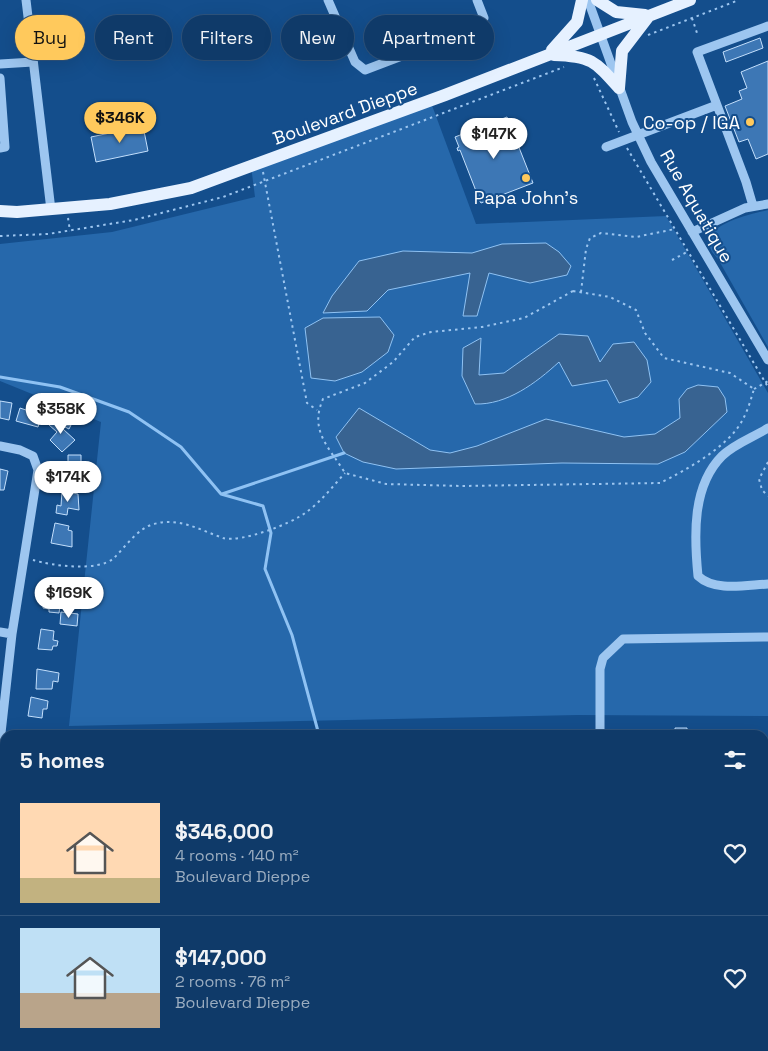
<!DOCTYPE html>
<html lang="en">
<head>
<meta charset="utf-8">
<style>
  body { margin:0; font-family:"Space Grotesk",sans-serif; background:#1d4571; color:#f1f3f6; height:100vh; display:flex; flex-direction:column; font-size:19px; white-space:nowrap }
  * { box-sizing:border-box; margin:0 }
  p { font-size:16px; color:#9badc0 }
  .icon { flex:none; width:28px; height:28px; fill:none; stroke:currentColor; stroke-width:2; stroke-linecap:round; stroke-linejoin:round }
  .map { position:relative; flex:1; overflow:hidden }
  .drawer { position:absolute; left:0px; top:730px; width:769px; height:321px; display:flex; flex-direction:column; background:#0f3a69; border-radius:15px 15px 0 0; box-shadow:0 5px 20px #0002,0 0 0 1px #2f547d }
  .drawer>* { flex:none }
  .banner { position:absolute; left:15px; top:15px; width:500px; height:45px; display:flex; gap:10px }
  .price { position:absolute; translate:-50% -42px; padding:0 11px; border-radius:18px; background:#fff; color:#222; font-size:16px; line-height:32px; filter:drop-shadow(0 1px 2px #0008) }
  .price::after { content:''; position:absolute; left:50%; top:30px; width:15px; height:11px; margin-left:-8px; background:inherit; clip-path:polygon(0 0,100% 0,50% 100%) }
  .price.current { background:#ffc95c; color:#111 }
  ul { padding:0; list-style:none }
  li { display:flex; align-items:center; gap:15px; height:125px; padding:0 20px }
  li+li { border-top:1px solid #2f547d }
  li span { display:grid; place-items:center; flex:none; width:140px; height:100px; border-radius:0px; color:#555 }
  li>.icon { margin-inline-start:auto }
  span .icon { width:60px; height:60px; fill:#fffc; stroke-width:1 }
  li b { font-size:21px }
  h2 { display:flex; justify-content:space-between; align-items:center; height:60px; padding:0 20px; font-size:21px }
  .pill { padding:0 18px; border-radius:22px; background:#0f3a69; box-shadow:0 5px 20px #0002,0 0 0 1px #2f547d; font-size:18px; line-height:45px }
  .pill.current { background:#ffc95c; color:#111 }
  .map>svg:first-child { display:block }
  .green { fill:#2668ab }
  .water { fill:#386391; stroke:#8fc2f3 }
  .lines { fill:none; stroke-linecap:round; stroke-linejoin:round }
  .stream { stroke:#8fc2f3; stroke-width:3 }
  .building { fill:#3d77b5; stroke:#c3dffc }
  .path { stroke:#9dc6f0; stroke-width:2; stroke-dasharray:2.5 4; stroke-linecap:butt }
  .minor { stroke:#9dc6f0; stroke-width:9 }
  .major { stroke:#e6f1ff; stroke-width:12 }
  .poi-dot { fill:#ffc95c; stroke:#144e8c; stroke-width:2 }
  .labels { text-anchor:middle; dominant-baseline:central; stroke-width:4; stroke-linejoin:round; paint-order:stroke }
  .street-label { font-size:18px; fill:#fff; stroke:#144e8c }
  .poi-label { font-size:18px; fill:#fff; stroke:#144e8c; text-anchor:end }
</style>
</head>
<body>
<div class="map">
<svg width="768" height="1051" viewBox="0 0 768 1051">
  <rect width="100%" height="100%" fill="#144e8c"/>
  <path class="green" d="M430,100L476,224L666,216L768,393V716L577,715L69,726L101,422L0,381V244L112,232L255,197L251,166Z
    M768,210V347L718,259L712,252L707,241C713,222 751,214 768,210Z
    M764,901H768V933L764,936Z
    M768,960V994L764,991V966Z
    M768,1034V1051H605V1046H764V1039Z"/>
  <path class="water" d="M546,243L559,252L571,266L567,275L530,283L489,273L477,316H463L470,273L388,290L367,311L323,313L332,296L359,261L403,251L472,253L502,244Z
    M380,317L394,335L388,352L362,372L335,381L311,378L305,328L323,318Z
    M559,334L588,336L600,362L613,344L634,342L647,360L651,382L638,397L619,403L607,380L572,386L559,362C536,383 507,405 475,404L462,376L463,348L481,338L479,375L504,373Z
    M698,385L718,387L725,398L727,412L685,452L658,464L562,463L396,469L363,462L344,453L336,437L359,408L430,450L450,453L477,446L546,419L624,437L655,434L680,418L679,399L687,389Z"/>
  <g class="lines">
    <path class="stream" d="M0,377L60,387L129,412L181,447L221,494L263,506L271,533L265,569L292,635L319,735
      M222,494L344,453
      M673,1046L683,1051"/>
  </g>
  <path class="building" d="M760,38L763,48L726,62L723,52Z
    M768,61V154L756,159L748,139L739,142L725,106L742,99L739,91L747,88L741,72Z
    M507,117L533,183L481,203L474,192L476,191L460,150L458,151L457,148L459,147L455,137Z
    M143,126L148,151L96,162L91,137Z
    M0,401L12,403L9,420L0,418Z
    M32,406L43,411L38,427L16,421L20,408L29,411Z
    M57,417L65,425H71L69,429L65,427L63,429L75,440L62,452L50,440L57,432L49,425Z
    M68,455H81V469L86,471L87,474L83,476L82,486H68Z
    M0,469L8,471L4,490H0Z
    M62,491L78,494L79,510L68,508L67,515L56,513L57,505L61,506Z
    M55,523L69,526L68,530L72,531V547L51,543Z
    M45,588L60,589V599H64L63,607L60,606L59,613L49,612V609L43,608Z
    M61,612L78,614L77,626L60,624Z
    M41,629L54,631L53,640L58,641L57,646H53L52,650L38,649Z
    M37,669L59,673L58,682L53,681L52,689H36Z
    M31,697L48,701L47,709H43L42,718L28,716Z
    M675,728H687V735H675Z
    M764,766L766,769V782H764Z
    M1,851H5V866H1Z
    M0,878H5V892H0Z
    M3,930L4,934L1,938H5L4,955H0V931Z
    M0,1022L5,1024V1039L3,1038L1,1043Z
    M55,1046L70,1048L69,1051H54Z
    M97,1046H120L119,1051H100Z
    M170,1046H188L187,1051H169Z
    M427,1047L444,1051H426Z"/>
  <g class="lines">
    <path class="path" d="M692,18L698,36
      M648,35L739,0
      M594,78L619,132
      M627,148L768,387
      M263,172L307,403L317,410
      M68,218L70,231
      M0,236L48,234L134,220L223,197L564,67
      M672,260L687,252
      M573,291L610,297L636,310L645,333L664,358L730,373L754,389C751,399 748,410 743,419C730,446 686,470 660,483L461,486L386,484L345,473C329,447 309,431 323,399L365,383L393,362L415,337L431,332L482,327L524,318Z
      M581,292L586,249L590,238L601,233L636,237L675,229
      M754,389L768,381
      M768,462L759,479L762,490L768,496
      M33,560C53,566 98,572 114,558C126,546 138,528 154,524C179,517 200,530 223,538C240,543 291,524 305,513C320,503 333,486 345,473"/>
    <path class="minor" d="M26,0L51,210
      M328,0L355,62L365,70L478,27L484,18L477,0
      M588,0L632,122L651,162L768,360
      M0,64L33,62
      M0,78L5,147L0,148
      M606,147L717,105
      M753,206L746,182L697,52L768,26
      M692,232L745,208L768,204
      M768,428C754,437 734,444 722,456C692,486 694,536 698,576C715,592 746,585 768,584
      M0,446L20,450L33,456L38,470L12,634L0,742
      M0,632L12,634
      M600,735V669L603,658L623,639L768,637
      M764,807H768
      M0,818H5
      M0,982H5
      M289,1050V1051
      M29,1051L30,1046
      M144,1051V1046"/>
    <path class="major" d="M597,0L616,12L645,15
      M552,50L577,22L582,0
      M554,55C591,56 595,61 619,88
      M619,88L622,51L648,17
      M0,211L17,212L110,204L191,188L445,95L690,0"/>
  </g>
  <g class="poi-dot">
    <circle cx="750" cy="122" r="5"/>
    <circle cx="526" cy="178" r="5"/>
  </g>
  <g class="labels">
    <g class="street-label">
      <text transform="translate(345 113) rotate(-20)">Boulevard Dieppe</text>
      <text transform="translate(697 206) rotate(60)">Rue Aquatique</text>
    </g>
    <g class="poi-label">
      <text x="740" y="122">Co-op / IGA</text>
      <text x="526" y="197" text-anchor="middle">Papa John's</text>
    </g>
  </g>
</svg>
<b class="price current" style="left:120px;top:144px">$346K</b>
<b class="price" style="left:494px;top:160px">$147K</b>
<b class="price" style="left:61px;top:435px">$358K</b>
<b class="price" style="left:68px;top:503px">$174K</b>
<b class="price" style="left:69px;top:619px">$169K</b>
<div class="banner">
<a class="pill current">Buy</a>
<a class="pill">Rent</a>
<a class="pill">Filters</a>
<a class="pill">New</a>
<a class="pill">Apartment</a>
</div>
<section class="drawer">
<h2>5 homes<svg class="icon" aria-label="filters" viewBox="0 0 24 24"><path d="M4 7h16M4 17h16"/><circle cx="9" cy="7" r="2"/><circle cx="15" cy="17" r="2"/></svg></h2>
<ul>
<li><span style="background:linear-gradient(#ffd9b3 75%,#c2b280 0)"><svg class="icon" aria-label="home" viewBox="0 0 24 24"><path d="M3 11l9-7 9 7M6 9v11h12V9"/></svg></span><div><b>$346,000</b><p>4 rooms · 140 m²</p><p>Boulevard Dieppe</p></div><svg class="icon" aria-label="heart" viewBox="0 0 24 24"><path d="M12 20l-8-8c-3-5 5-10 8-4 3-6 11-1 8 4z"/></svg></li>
<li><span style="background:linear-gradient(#bfe0f5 65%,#b9a48a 0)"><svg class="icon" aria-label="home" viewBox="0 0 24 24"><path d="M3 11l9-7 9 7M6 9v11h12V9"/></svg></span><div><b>$147,000</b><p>2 rooms · 76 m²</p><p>Boulevard Dieppe</p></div><svg class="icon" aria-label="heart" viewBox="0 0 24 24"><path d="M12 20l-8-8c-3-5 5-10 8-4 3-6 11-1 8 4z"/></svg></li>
</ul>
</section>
</div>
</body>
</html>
